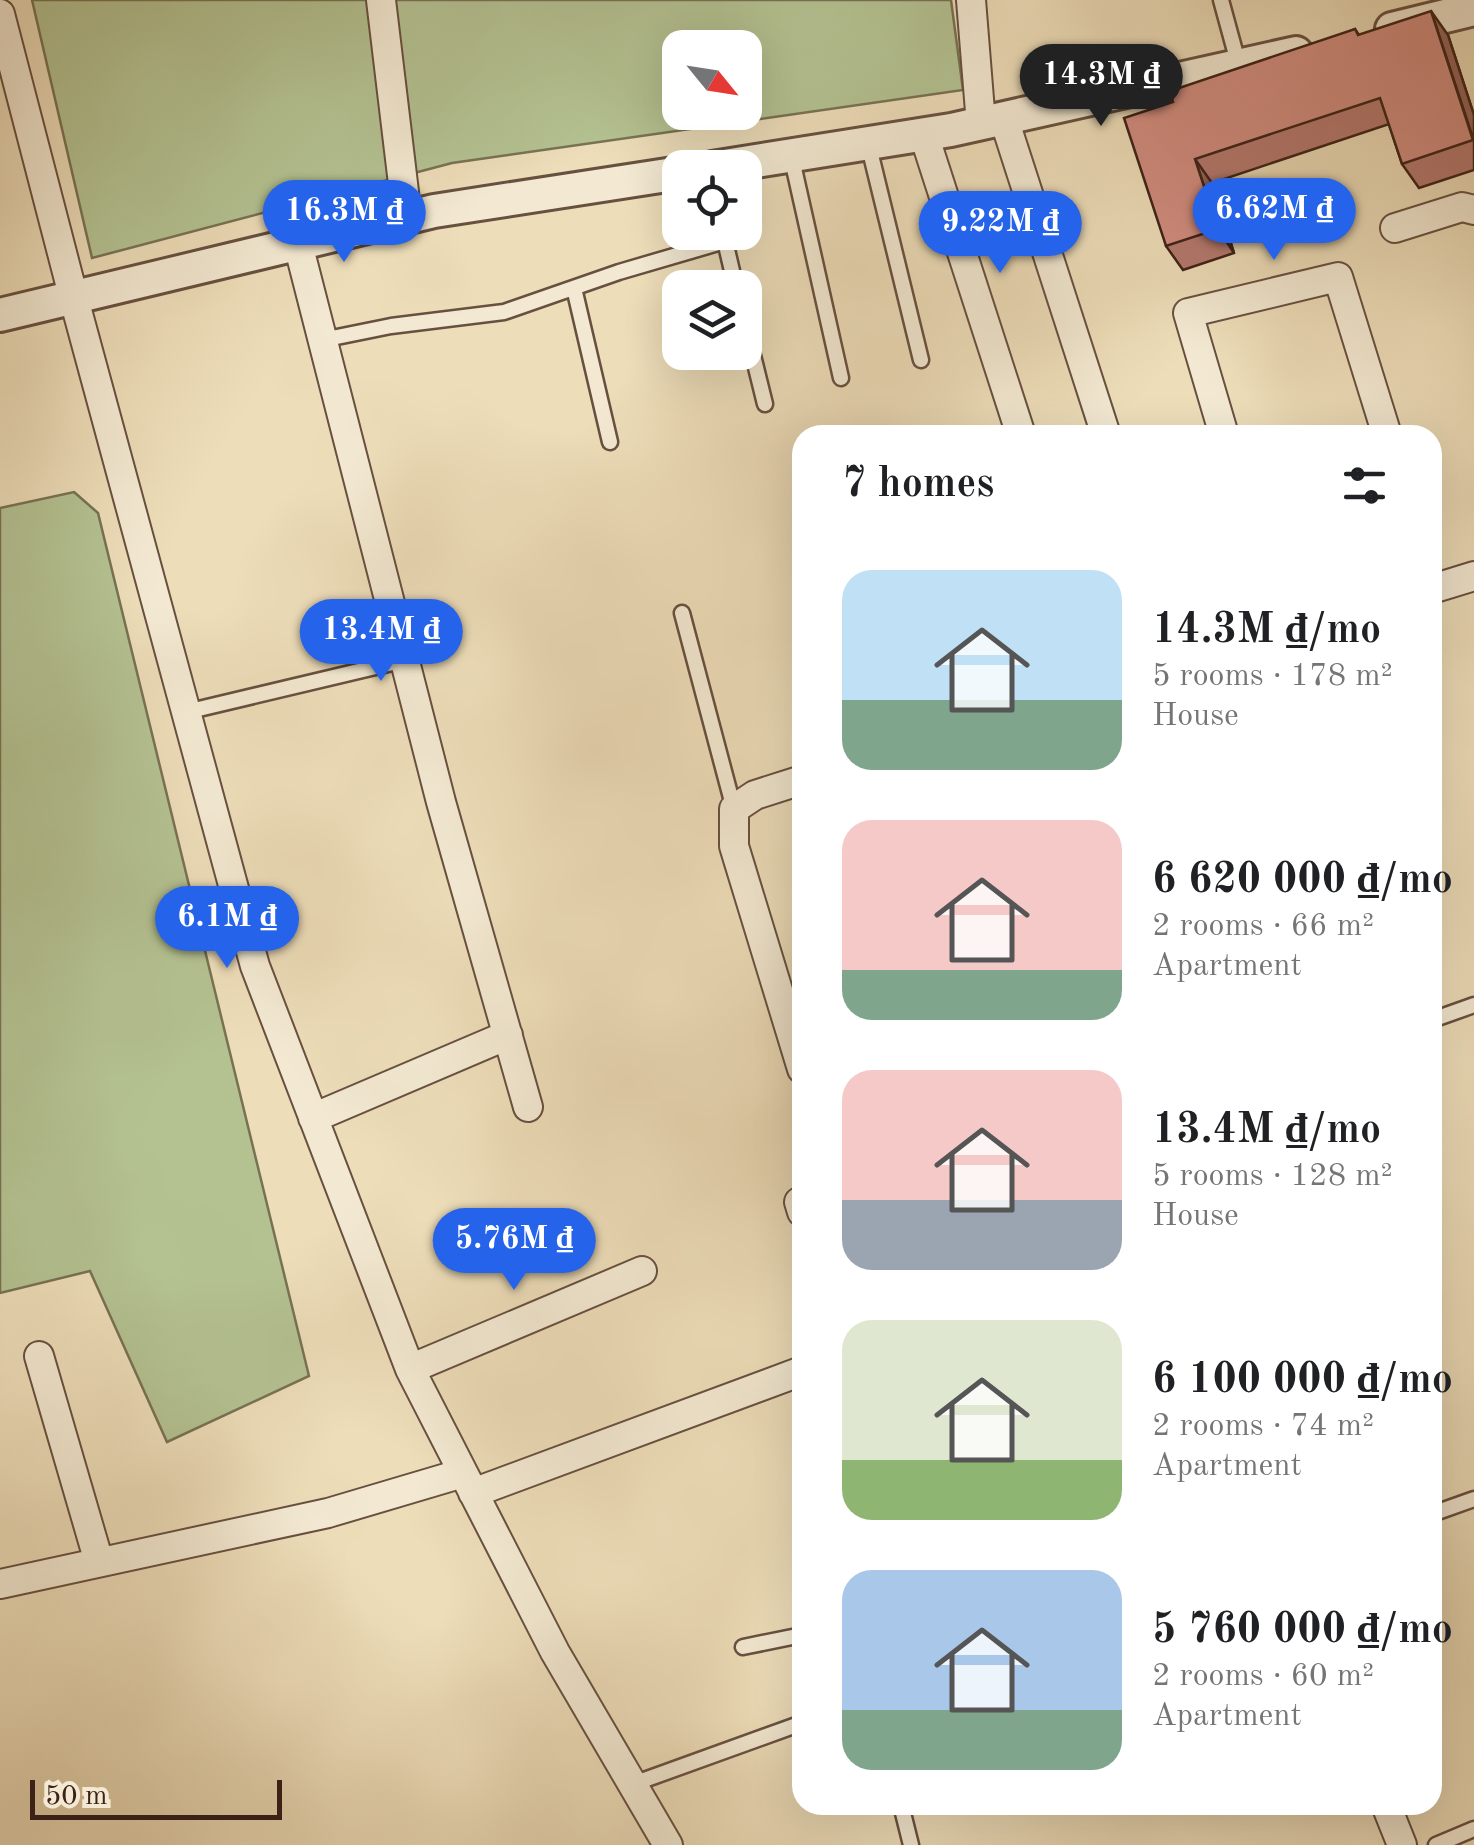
<!DOCTYPE html>
<html lang="en">
<head>
<meta charset="utf-8">
<style>
  body { margin:0; font-family:"Old Standard TT",serif; background:#f2f2f2; color:#202124; height:100vh; display:flex; flex-direction:column; font-size:38px; white-space:nowrap }
  * { box-sizing:border-box; margin:0 }
  p { font-size:32px; color:#757577 }
  .icon { flex:none; width:55px; height:55px; fill:none; stroke:currentColor; stroke-width:2; stroke-linecap:round; stroke-linejoin:round }
  .map { position:relative; flex:1; overflow:hidden }
  .sheet { position:absolute; left:792px; top:425px; width:650px; height:1390px; display:flex; flex-direction:column; background:#fff; border-radius:30px; box-shadow:0 10px 40px #0002 }
  .sheet>* { flex:none }
  .needle { width:65px; rotate:120deg }
  .buttons { position:absolute; left:662px; top:30px; display:grid; gap:20px }
  .buttons a { display:grid; place-items:center; width:100px; height:100px; border-radius:20px; background:#fff; box-shadow:0 10px 40px #0002; font-size:50px }
  .scale { position:absolute; left:30px; bottom:25px; width:252px; box-sizing:border-box; padding-left:10px; border:5px solid #3c2117; border-top:0; font-size:28px; line-height:35px; white-space:nowrap; color:#3c2117; -webkit-text-stroke:8px #f3e9d2; paint-order:stroke }
  .price { position:absolute; translate:-50% -85px; padding:0 22px; border-radius:35px; background:#2563eb; color:#fff; font-size:32px; line-height:65px; filter:drop-shadow(0 2px 5px #0008) }
  .price::after { content:''; position:absolute; left:50%; top:60px; width:30px; height:22px; margin-left:-15px; background:inherit; clip-path:polygon(0 0,100% 0,50% 100%) }
  .price.selected { background:#222; color:#fff }
  ul { padding:0; list-style:none }
  li { display:flex; align-items:center; gap:30px; height:250px; padding:0 50px }
  li span { display:grid; place-items:center; flex:none; width:280px; height:200px; border-radius:30px; color:#555 }
  li>.icon { margin-inline-start:auto }
  span .icon { width:120px; height:120px; fill:#fffc; stroke-width:1 }
  li b { font-size:42px }
  h2 { display:flex; justify-content:space-between; align-items:center; height:120px; padding:0 50px; font-size:42px }
  .map>svg:first-child { display:block }
  .green { fill:#b4c292; stroke:#787254; stroke-width:2.5; fill-rule:evenodd }
  .lines { fill:none; stroke-linecap:round; stroke-linejoin:round }
  .service-casing { stroke:#685040; stroke-width:19 }
  .minor-casing { stroke:#685040; stroke-width:32 }
  .tertiary-casing { stroke:#685040; stroke-width:38 }
  .service { stroke:#f3e9d2; stroke-width:14 }
  .minor { stroke:#f3e9d2; stroke-width:28 }
  .tertiary { stroke:#f3e9d2; stroke-width:32 }
  .wall { fill:#b4786e; stroke:#3c2117; stroke-width:2.5 }
  .shaded-wall { fill:#92625a; stroke:#3c2117; stroke-width:2.5 }
  .building { fill:#d18c80; stroke:#3c2117; stroke-width:2.5 }
</style>
</head>
<body>
<div class="map">
<svg width="1474" height="1845" viewBox="0 0 1474 1845">
  <rect width="100%" height="100%" fill="#edddb9"/>
  <filter id="stains"><feTurbulence type="fractalNoise" baseFrequency=".002" numOctaves="4"/><feColorMatrix values="0 0 0 0 .2 0 0 0 0 .09 0 0 0 0 .02 0 0 0 .5 -.17"/></filter>
  <radialGradient id="worn" r=".72"><stop offset=".6" stop-color="#630" stop-opacity="0"/><stop offset="1" stop-color="#630" stop-opacity=".3"/></radialGradient>
  <path class="green" d="M32,0H951L963,90L452,163L92,258ZM680,48H745V112H680Z
    M74,492L98,513L309,1376L167,1442L90,1271L0,1293V508Z"/>
  <g class="lines">
    <defs>
      <path id="service" d="M1221,0L1239,66
        M868,143L921,360
        M791,155L841,378
        M669,177L680,214
        M686,232L691,251
        M574,288L610,442
        M745,323L765,404
        M322,340L391,326L504,312L619,272L725,241L736,288
        M682,613L734,809
        M186,712L405,660
        M1432,1020L1474,1005
        M1432,1514L1474,1499
        M743,1647L802,1635
        M633,1784L802,1723
        M901,1805L911,1845
        M1436,1845L1474,1829"/>
      <path id="minor" d="M381,0L407,217
        M971,0L981,124
        M0,14L74,299L255,966L410,1369L555,1652L668,1845
        M1004,119L1106,435
        M924,135L1021,435
        M1395,228L1462,207L1474,210
        M298,244L441,802L528,1107
        M1224,435L1188,313L1338,277L1387,435
        M1432,589L1474,576
        M802,780L755,795L734,809V846L802,1069
        M313,1118L508,1035
        M799,1202L802,1212
        M39,1356L99,1562
        M410,1369L642,1271
        M473,1493L802,1371
        M0,1584L328,1513L463,1473
        M1386,1805L1402,1845"/>
      <path id="tertiary" d="M1392,29L1474,9
        M712,168L951,130L1296,53
        M0,315L434,211L680,173"/>
    </defs>
    <use href="#service" class="service-casing"/>
    <use href="#minor" class="minor-casing"/>
    <use href="#tertiary" class="tertiary-casing"/>
    <use href="#service" class="service"/>
    <use href="#minor" class="minor"/>
    <use href="#tertiary" class="tertiary"/>
  </g>
  <path class="wall" d="M1355,29L1359,35H1448L1474,115V170L1419,188L1402,164L1389,124L1212,183L1234,253L1183,270L1166,246L1173,102Z"/>
  <path class="shaded-wall" d="M1431,11L1448,35L1474,115V141Z
    M1195,159L1212,183L1234,253L1218,229Z"/>
  <path class="building" d="M1431,11L1473,140L1402,164L1380,98L1195,159L1218,229L1166,246L1124,118L1173,102L1170,91L1355,29L1358,35Z"/>
  <rect width="100%" height="100%" filter="url(#stains)"/>
  <rect width="100%" height="100%" fill="url(#worn)"/>
</svg>
<div class="buttons">
<a><svg class="needle" viewBox="-14 -14 28 28"><path d="M0-13l5 13h-10z" fill="#e53935"/><path d="M0 13l5-13h-10z" fill="#757577"/></svg></a>
<a><svg class="icon" aria-label="locate" viewBox="0 0 24 24"><circle cx="12" cy="12" r="6"/><path d="M12 2v4M12 18v4M2 12h4M18 12h4"/></svg></a>
<a><svg class="icon" aria-label="layers" viewBox="0 0 24 24"><path d="M12 4l9 5-9 5-9-5zM3 14l9 5 9-5"/></svg></a>
</div>
<div class="scale">50 m</div>
<b class="price selected" style="left:1101px;top:129px">14.3M ₫</b>
<b class="price" style="left:1274px;top:263px">6.62M ₫</b>
<b class="price" style="left:344px;top:265px">16.3M ₫</b>
<b class="price" style="left:1000px;top:276px">9.22M ₫</b>
<b class="price" style="left:381px;top:684px">13.4M ₫</b>
<b class="price" style="left:227px;top:971px">6.1M ₫</b>
<b class="price" style="left:514px;top:1293px">5.76M ₫</b>
<section class="sheet">
<h2>7 homes<svg class="icon" aria-label="filters" viewBox="0 0 24 24"><path d="M4 7h16M4 17h16"/><circle cx="9" cy="7" r="2"/><circle cx="15" cy="17" r="2"/></svg></h2>
<ul>
<li><span style="background:linear-gradient(#bfe0f5 65%,#7fa58c 0)"><svg class="icon" aria-label="home" viewBox="0 0 24 24"><path d="M3 11l9-7 9 7M6 9v11h12V9"/></svg></span><div><b>14.3M ₫/mo</b><p>5 rooms · 178 m²</p><p>House</p></div></li>
<li><span style="background:linear-gradient(#f6c9c9 75%,#7fa58c 0)"><svg class="icon" aria-label="home" viewBox="0 0 24 24"><path d="M3 11l9-7 9 7M6 9v11h12V9"/></svg></span><div><b>6 620 000 ₫/mo</b><p>2 rooms · 66 m²</p><p>Apartment</p></div></li>
<li><span style="background:linear-gradient(#f6c9c9 65%,#9aa5b1 0)"><svg class="icon" aria-label="home" viewBox="0 0 24 24"><path d="M3 11l9-7 9 7M6 9v11h12V9"/></svg></span><div><b>13.4M ₫/mo</b><p>5 rooms · 128 m²</p><p>House</p></div></li>
<li><span style="background:linear-gradient(#dfe7d0 70%,#8fb573 0)"><svg class="icon" aria-label="home" viewBox="0 0 24 24"><path d="M3 11l9-7 9 7M6 9v11h12V9"/></svg></span><div><b>6 100 000 ₫/mo</b><p>2 rooms · 74 m²</p><p>Apartment</p></div></li>
<li><span style="background:linear-gradient(#a9c7e8 70%,#7fa58c 0)"><svg class="icon" aria-label="home" viewBox="0 0 24 24"><path d="M3 11l9-7 9 7M6 9v11h12V9"/></svg></span><div><b>5 760 000 ₫/mo</b><p>2 rooms · 60 m²</p><p>Apartment</p></div></li>
</ul>
</section>
</div>
</body>
</html>
